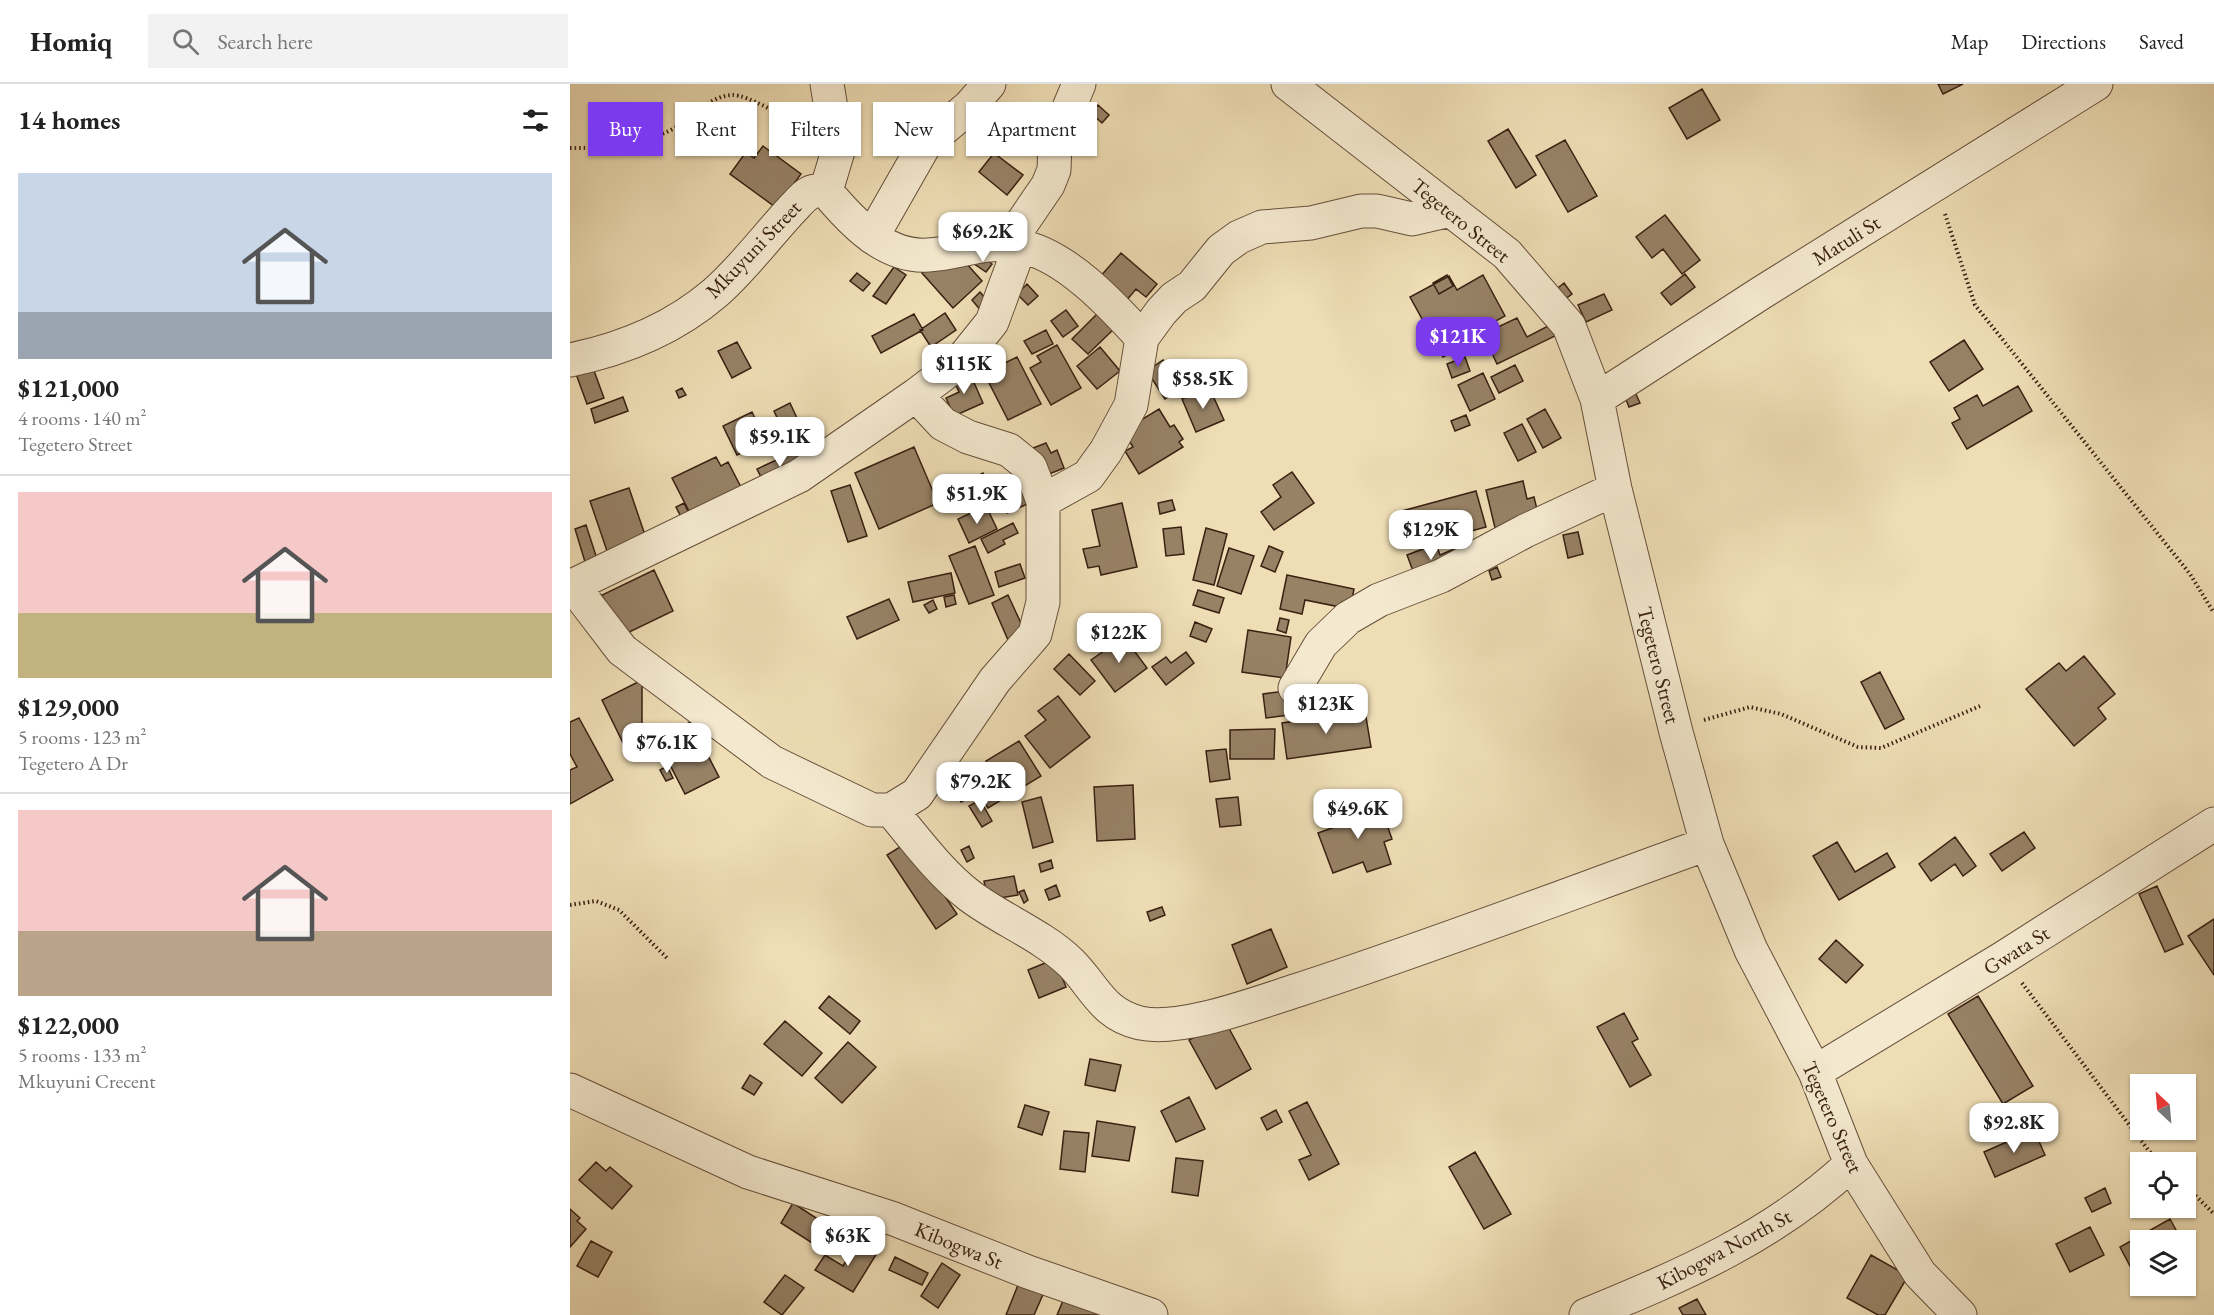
<!DOCTYPE html>
<html lang="en">
<head>
<meta charset="utf-8">
<style>
  body { margin:0; font-family:"EB Garamond",serif; background:#f2f2f2; color:#222; height:100vh; display:flex; flex-direction:column; font-size:22px; white-space:nowrap }
  * { box-sizing:border-box; margin:0 }
  p { font-size:20px; color:#767676 }
  .icon { flex:none; width:33px; height:33px; fill:none; stroke:currentColor; stroke-width:2; stroke-linecap:round; stroke-linejoin:round }
  .map { position:relative; flex:1; overflow:hidden }
  .sheet { display:flex; flex-direction:column; background:#fff; width:570px }
  .sheet>* { flex:none }
  .banner { position:absolute; left:18px; top:18px; width:570px; height:54px; display:flex; gap:12px }
  .needle { width:39px; rotate:334deg }
  .buttons { position:absolute; left:1560px; top:990px; display:grid; gap:12px }
  .buttons a { display:grid; place-items:center; width:66px; height:66px; border-radius:0px; background:#fff; box-shadow:0 2px 4px #0004; font-size:30px }
  .price { position:absolute; translate:-50% -51px; padding:0 14px; border-radius:12px; background:#fff; color:#222; font-size:20px; line-height:39px; filter:drop-shadow(0 2px 3px #0008) }
  .price::after { content:''; position:absolute; left:50%; top:36px; width:18px; height:14px; margin-left:-9px; background:inherit; clip-path:polygon(0 0,100% 0,50% 100%) }
  .price.current { background:#7c3aed; color:#fff }
  ul { padding:0; list-style:none }
  li { display:grid; align-content:center; gap:12px; height:318px; padding:0 18px }
  li+li { border-top:2px solid #e0e0e0 }
  li span { display:grid; place-items:center; height:186px; border-radius:0px; color:#555 }
  li>.icon { margin-inline-start:auto }
  span .icon { width:108px; height:108px; fill:#fffc; stroke-width:1 }
  li b { font-size:26px }
  h2 { display:flex; justify-content:space-between; align-items:center; height:72px; padding:0 18px; font-size:26px }
  .chip { padding:0 21px; border-radius:0px; background:#fff; box-shadow:0 2px 4px #0004; font-size:21px; line-height:54px }
  .chip.current { background:#7c3aed; color:#fff }
  header { display:flex; align-items:center; gap:36px; box-sizing:border-box; height:84px; padding:0 30px; background:#fff; border-bottom:2px solid #e0e0e0 }
  header strong { font-size:28px }
  nav { display:flex; gap:33px; margin-inline-start:auto; font-size:21px }
  .search { width:420px; height:54px; background:#f2f2f2; display:flex; align-items:center; gap:15px; box-sizing:border-box; padding:0 21px; border-radius:0px; color:#767676; font-size:22px }
  main { display:flex; flex:1; min-height:0 }
  .map>svg:first-child { display:block }
  .building { fill:#978266; stroke:#392011; stroke-width:1.5 }
  .lines { fill:none; stroke-linecap:round; stroke-linejoin:round }
  .street-casing { stroke:#664f3a; stroke-width:35 }
  .path { stroke:#392011; stroke-width:4; stroke-dasharray:1.5 3; stroke-linecap:butt }
  .street { stroke:#f4e9cf; stroke-width:33 }
  .labels { text-anchor:middle; dominant-baseline:central; stroke-width:4.5; stroke-linejoin:round; paint-order:stroke }
  .street-label { font-size:21px; fill:#392011; stroke:#f4e9cf }
</style>
</head>
<body>
<header>
<strong>Homiq</strong>
<div class="search"><svg class="icon" aria-label="search" viewBox="0 0 24 24"><circle cx="10" cy="10" r="6"/><path d="M15 15l6 6"/></svg>Search here</div>
<nav><a>Map</a><a>Directions</a><a>Saved</a></nav>
</header>
<main>
<section class="sheet">
<h2>14 homes<svg class="icon" aria-label="filters" viewBox="0 0 24 24"><path d="M4 7h16M4 17h16"/><circle cx="9" cy="7" r="2"/><circle cx="15" cy="17" r="2"/></svg></h2>
<ul>
<li><span style="background:linear-gradient(#c9d6e8 75%,#9aa5b1 0)"><svg class="icon" aria-label="home" viewBox="0 0 24 24"><path d="M3 11l9-7 9 7M6 9v11h12V9"/></svg></span><div><b>$121,000</b><p>4 rooms · 140 m²</p><p>Tegetero Street</p></div></li>
<li><span style="background:linear-gradient(#f6c9c9 65%,#c2b280 0)"><svg class="icon" aria-label="home" viewBox="0 0 24 24"><path d="M3 11l9-7 9 7M6 9v11h12V9"/></svg></span><div><b>$129,000</b><p>5 rooms · 123 m²</p><p>Tegetero A Dr</p></div></li>
<li><span style="background:linear-gradient(#f6c9c9 65%,#b9a48a 0)"><svg class="icon" aria-label="home" viewBox="0 0 24 24"><path d="M3 11l9-7 9 7M6 9v11h12V9"/></svg></span><div><b>$122,000</b><p>5 rooms · 133 m²</p><p>Mkuyuni Crecent</p></div></li>
</ul>
</section>
<div class="map">
<svg width="1644" height="1231" viewBox="0 0 1644 1231">
  <rect width="100%" height="100%" fill="#eeddb5"/>
  <filter id="stains"><feTurbulence type="fractalNoise" baseFrequency=".00333" numOctaves="4"/><feColorMatrix values="0 0 0 0 .2 0 0 0 0 .09 0 0 0 0 .02 0 0 0 .5 -.17"/></filter>
  <radialGradient id="worn" r=".72"><stop offset=".6" stop-color="#630" stop-opacity="0"/><stop offset="1" stop-color="#630" stop-opacity=".3"/></radialGradient>
  <path class="building" d="M1368,0H1393L1373,10Z
    M1132,5L1150,36L1117,55L1099,24Z
    M528,21L539,31L532,39L521,29Z
    M938,45L966,91L946,104L918,57Z
    M995,56L1027,112L998,128L966,72Z
    M193,62L231,90L220,105L212,128L160,90L176,68L184,74Z
    M424,69L453,91L437,111L409,88Z
    M1095,131L1130,176L1112,190L1093,165L1082,174L1066,153Z
    M551,169L587,200L576,213L566,205L556,217L529,194Z
    M388,170L412,197L383,224L352,189L371,173Z
    M410,170L422,180L416,188L403,179Z
    M324,183L336,191L316,220L303,212Z
    M287,189L300,199L293,207L280,197Z
    M1115,190L1125,203L1101,221L1091,209Z
    M877,191L883,202L869,210L863,199Z
    M913,191L935,232L904,249L907,255L873,273L840,213L879,192L887,206Z
    M994,199L1002,210L991,218L984,207Z
    M457,200L468,212L458,221L447,210Z
    M410,208L421,221L412,228L402,216Z
    M1034,210L1042,226L1016,238L1008,221Z
    M496,226L508,242L493,253L481,237Z
    M531,226L547,242L518,270L502,255Z
    M375,229L386,246L361,263L350,246Z
    M344,230L353,246L311,269L302,252Z
    M947,234L957,253L980,241L985,252L927,280L913,250Z
    M476,246L483,260L462,270L454,257Z
    M1394,256L1413,285L1379,307L1360,278Z
    M167,258L181,284L162,294L148,267Z
    M487,261L511,304L481,321L460,284L471,278L467,272Z
    M530,263L550,287L527,305L507,282Z
    M447,273L471,320L438,336L414,289Z
    M895,273L900,287L882,294L877,280Z
    M593,276L612,304L595,315L577,287Z
    M945,281L953,297L929,309L921,293Z
    M23,284L34,314L17,320L6,290Z
    M399,287L413,319L384,332L376,314L389,308L383,294Z
    M913,289L925,315L900,327L888,301Z
    M1448,302L1462,327L1397,365L1382,339L1390,335L1384,324L1407,311L1413,322Z
    M639,303L654,336L626,348L612,315Z
    M112,304L116,311L109,314L106,307Z
    M1065,308L1070,319L1059,323L1055,313Z
    M53,313L58,327L25,339L21,325Z
    M220,319L233,347L217,355L204,327Z
    M589,325L600,343L604,341L613,355L609,358L613,363L569,390L555,367L563,363L553,347Z
    M975,325L991,354L973,364L957,335Z
    M182,328L196,357L167,371L153,342Z
    M896,331L900,341L885,347L881,337Z
    M952,340L966,368L948,377L934,349Z
    M476,359L481,369L487,366L494,384L469,394L458,366Z
    M344,363L368,419L309,445L285,389Z
    M226,367L233,383L195,401L187,385Z
    M146,373L151,382L158,378L175,411L124,437L102,394Z
    M722,388L744,419L704,446L691,428L711,413L703,401Z
    M413,389L424,411L407,419L396,398Z
    M450,392L462,418L437,429L426,403Z
    M953,397L957,415L964,413L970,438L926,448L916,406Z
    M280,401L297,452L278,458L261,407Z
    M59,404L76,454L37,467L20,417Z
    M906,407L916,443L838,464L828,428Z
    M602,416L605,426L590,430L588,419Z
    M114,419L122,435L114,439L106,423Z
    M552,419L567,483L531,491L529,482L518,484L513,465L530,462L522,426Z
    M407,426L409,430L418,426L427,445L399,459L388,435Z
    M443,439L448,449L433,456L435,460L418,469L411,455Z
    M16,441L28,478L16,481L5,445Z
    M611,443L614,470L596,472L593,445Z
    M636,444L657,450L644,501L623,496Z
    M1008,448L1013,470L998,474L993,451Z
    M866,460L870,471L884,465L889,478L846,495L837,471Z
    M405,462L424,511L399,520L379,472Z
    M699,462L713,468L705,488L691,482Z
    M659,464L684,472L671,510L647,502Z
    M450,480L455,494L429,503L425,488Z
    M927,483L931,493L922,496L919,487Z
    M84,486L103,527L51,552L32,511Z
    M381,489L385,509L343,518L338,498Z
    M717,491L784,505L780,525L735,516L732,530L710,525Z
    M628,506L654,514L649,529L623,521Z
    M384,511L386,520L376,523L374,513Z
    M438,511L455,548L438,556L422,519Z
    M319,515L329,536L287,555L277,533Z
    M363,516L367,525L359,529L354,521Z
    M710,534L719,536L716,549L707,546Z
    M625,538L642,545L636,558L620,552Z
    M678,546L721,553L715,594L672,588Z
    M554,553L577,584L545,608L521,576Z
    M616,568L624,579L596,601L582,583L596,573L601,579Z
    M499,570L525,597L510,611L484,585Z
    M1514,572L1545,610L1528,624L1536,635L1504,662L1456,605L1489,579L1496,587Z
    M1310,588L1334,635L1315,645L1291,598Z
    M72,596V640L76,649L54,661L32,616Z
    M754,602L757,626L696,634L693,610Z
    M488,612L520,653L480,684L455,652L476,636L468,627Z
    M795,627L801,663L717,675L712,639Z
    M137,629L146,646L119,659L111,643Z
    M9,634L43,696L0,720V686L7,683L0,670V638Z
    M705,645L704,675H660V646Z
    M449,657L471,692L418,724L407,707L417,702L412,694L422,687L416,677Z
    M132,660L149,693L115,710L98,677Z
    M656,665L660,695L640,698L636,667Z
    M97,682L103,694L96,697L90,686Z
    M402,701L407,710L391,718L387,710Z
    M563,701L565,755L527,757L524,703Z
    M471,713L483,758L463,764L452,718Z
    M668,713L671,741L650,743L646,715Z
    M410,716L422,737L412,743L399,722Z
    M800,716L805,729L812,727L822,755L814,758L821,780L797,788L793,778L763,789L748,749L779,738L775,725Z
    M1454,748L1465,764L1432,787L1420,770Z
    M1385,753L1406,782L1393,792L1385,780L1361,797L1349,780Z
    M338,758L387,830L366,845L317,771Z
    M1267,758L1285,788L1317,769L1325,783L1269,816L1243,772Z
    M399,762L404,774L397,778L391,766Z
    M481,776L483,784L471,788L469,780Z
    M444,792L448,811L418,816L414,797Z
    M486,801L490,812L479,816L475,806Z
    M1587,802L1613,860L1595,868L1569,810Z
    M454,806L458,816L454,819L449,808Z
    M592,823L595,831L580,837L577,828Z
    M1644,835V891L1618,852Z
    M701,845L717,883L677,900L662,861Z
    M1266,856L1293,881L1276,899L1249,875Z
    M485,875L496,903L469,914L458,886Z
    M259,912L290,937L280,950L249,924Z
    M1408,912L1463,1002L1433,1020L1378,930Z
    M1054,929L1068,955L1062,958L1081,991L1060,1003L1027,943Z
    M215,937L252,969L232,992L194,960Z
    M655,937L681,985L646,1005L619,956Z
    M278,958L306,983L272,1019L245,994Z
    M520,975L551,981L545,1007L515,1001Z
    M180,991L192,999L184,1011L172,1004Z
    M619,1013L635,1045L606,1058L591,1027Z
    M737,1018L769,1080L739,1096L729,1076L741,1071L719,1027Z
    M455,1021L479,1028L472,1051L448,1043Z
    M706,1026L712,1038L697,1046L691,1034Z
    M527,1037L565,1043L559,1077L522,1072Z
    M1464,1046L1475,1071L1425,1093L1414,1068Z
    M494,1047L519,1049L515,1088L490,1085Z
    M905,1068L941,1130L914,1145L879,1083Z
    M606,1074L633,1077L628,1112L602,1108Z
    M26,1078L36,1087L40,1083L62,1102L42,1125L9,1096Z
    M1535,1104L1541,1119L1522,1128L1515,1114Z
    M223,1119L263,1145L250,1164L211,1139Z
    M0,1125L10,1134L7,1137L16,1145L0,1163Z
    M1600,1135L1611,1155L1570,1156V1176L1560,1182L1550,1163Z
    M1520,1143L1534,1171L1500,1188L1486,1160Z
    M21,1157L42,1168L28,1193L7,1182Z
    M288,1158L307,1169L283,1208L245,1186L255,1171L273,1182Z
    M1301,1171L1338,1192L1315,1231H1308L1277,1214Z
    M325,1173L358,1189L352,1201L319,1186Z
    M372,1179L390,1191L368,1224L351,1212Z
    M215,1191L234,1204L212,1231L194,1218Z
    M450,1196L475,1206L464,1231H436Z
    M497,1207L539,1231H487Z
    M1127,1215L1136,1231H1113L1109,1224Z"/>
  <g class="lines">
    <defs>
      <path id="street" d="M718,0L937,170L999,242L1027,315L1045,405L1106,648L1137,760L1181,866L1245,988L1281,1080L1350,1190L1390,1231
        M256,107L268,67L257,0
        M302,153L355,60L399,23L419,0
        M437,161L478,101L484,86L485,57L509,0
        M0,276C54,265 103,245 145,209C174,184 199,149 226,121C236,110 241,105 256,107C281,137 315,174 358,171C392,169 412,156 449,162C495,170 542,221 572,254
        M1027,315L1191,209L1526,0
        M473,417L518,392L536,367L561,321L572,254L591,228L604,214L622,202L651,166L669,153L692,143L741,139L791,127H807L842,135L881,126
        M3,502L52,566L202,678L302,726H321L347,710L425,596L465,550L473,518V417L460,383L439,366L398,353L373,340L346,311
        M0,503L229,392L346,311L390,278L422,238L450,162
        M725,604L751,560L778,534L809,516L871,492L955,447L1045,405
        M321,726C346,756 370,789 400,812C432,836 472,851 501,879C525,903 532,930 570,939C611,948 687,919 728,906C866,861 1001,809 1137,760
        M1245,988L1433,874L1644,740
        M0,1006L178,1088L324,1135L458,1188L581,1231
        M1016,1231C1113,1191 1203,1153 1281,1080"/>
    </defs>
    <use href="#street" class="street-casing"/>
    <path class="path" d="M0,64C37,64 69,62 103,45C122,35 139,12 162,11C177,10 218,35 232,44
      M1375,130L1405,221L1620,490L1644,529
      M1134,636L1180,623L1211,630L1288,663L1311,664L1410,622
      M0,821L26,817L49,826L97,874
      M1452,899L1579,1067L1591,1078
      M1616,1102L1644,1130"/>
    <use href="#street" class="street"/>
  </g>
  <g class="labels">
    <g class="street-label">
      <text transform="translate(891 136) rotate(39)">Tegetero Street</text>
      <text transform="translate(1276 156) rotate(-32)">Matuli St</text>
      <text transform="translate(183 165) rotate(-46)">Mkuyuni Street</text>
      <text transform="translate(1089 581) rotate(76)">Tegetero Street</text>
      <text transform="translate(1446 866) rotate(-32)">Gwata St</text>
      <text transform="translate(1263 1033) rotate(66)">Tegetero Street</text>
      <text transform="translate(389 1161) rotate(22)">Kibogwa St</text>
      <text transform="translate(1154 1165) rotate(-28)">Kibogwa North St</text>
    </g>
  </g>
  <rect width="100%" height="100%" filter="url(#stains)"/>
  <rect width="100%" height="100%" fill="url(#worn)"/>
</svg>
<div class="buttons">
<a><svg class="needle" viewBox="-14 -14 28 28"><path d="M0-13l5 13h-10z" fill="#e53935"/><path d="M0 13l5-13h-10z" fill="#767676"/></svg></a>
<a><svg class="icon" aria-label="locate" viewBox="0 0 24 24"><circle cx="12" cy="12" r="6"/><path d="M12 2v4M12 18v4M2 12h4M18 12h4"/></svg></a>
<a><svg class="icon" aria-label="layers" viewBox="0 0 24 24"><path d="M12 4l9 5-9 5-9-5zM3 14l9 5 9-5"/></svg></a>
</div>
<b class="price" style="left:413px;top:179px">$69.2K</b>
<b class="price current" style="left:888px;top:284px">$121K</b>
<b class="price" style="left:394px;top:311px">$115K</b>
<b class="price" style="left:633px;top:326px">$58.5K</b>
<b class="price" style="left:210px;top:384px">$59.1K</b>
<b class="price" style="left:407px;top:441px">$51.9K</b>
<b class="price" style="left:861px;top:477px">$129K</b>
<b class="price" style="left:549px;top:580px">$122K</b>
<b class="price" style="left:756px;top:651px">$123K</b>
<b class="price" style="left:97px;top:690px">$76.1K</b>
<b class="price" style="left:411px;top:729px">$79.2K</b>
<b class="price" style="left:788px;top:756px">$49.6K</b>
<b class="price" style="left:1444px;top:1070px">$92.8K</b>
<b class="price" style="left:278px;top:1183px">$63K</b>
<div class="banner">
<a class="chip current">Buy</a>
<a class="chip">Rent</a>
<a class="chip">Filters</a>
<a class="chip">New</a>
<a class="chip">Apartment</a>
</div>
</div>
</main>
</body>
</html>
